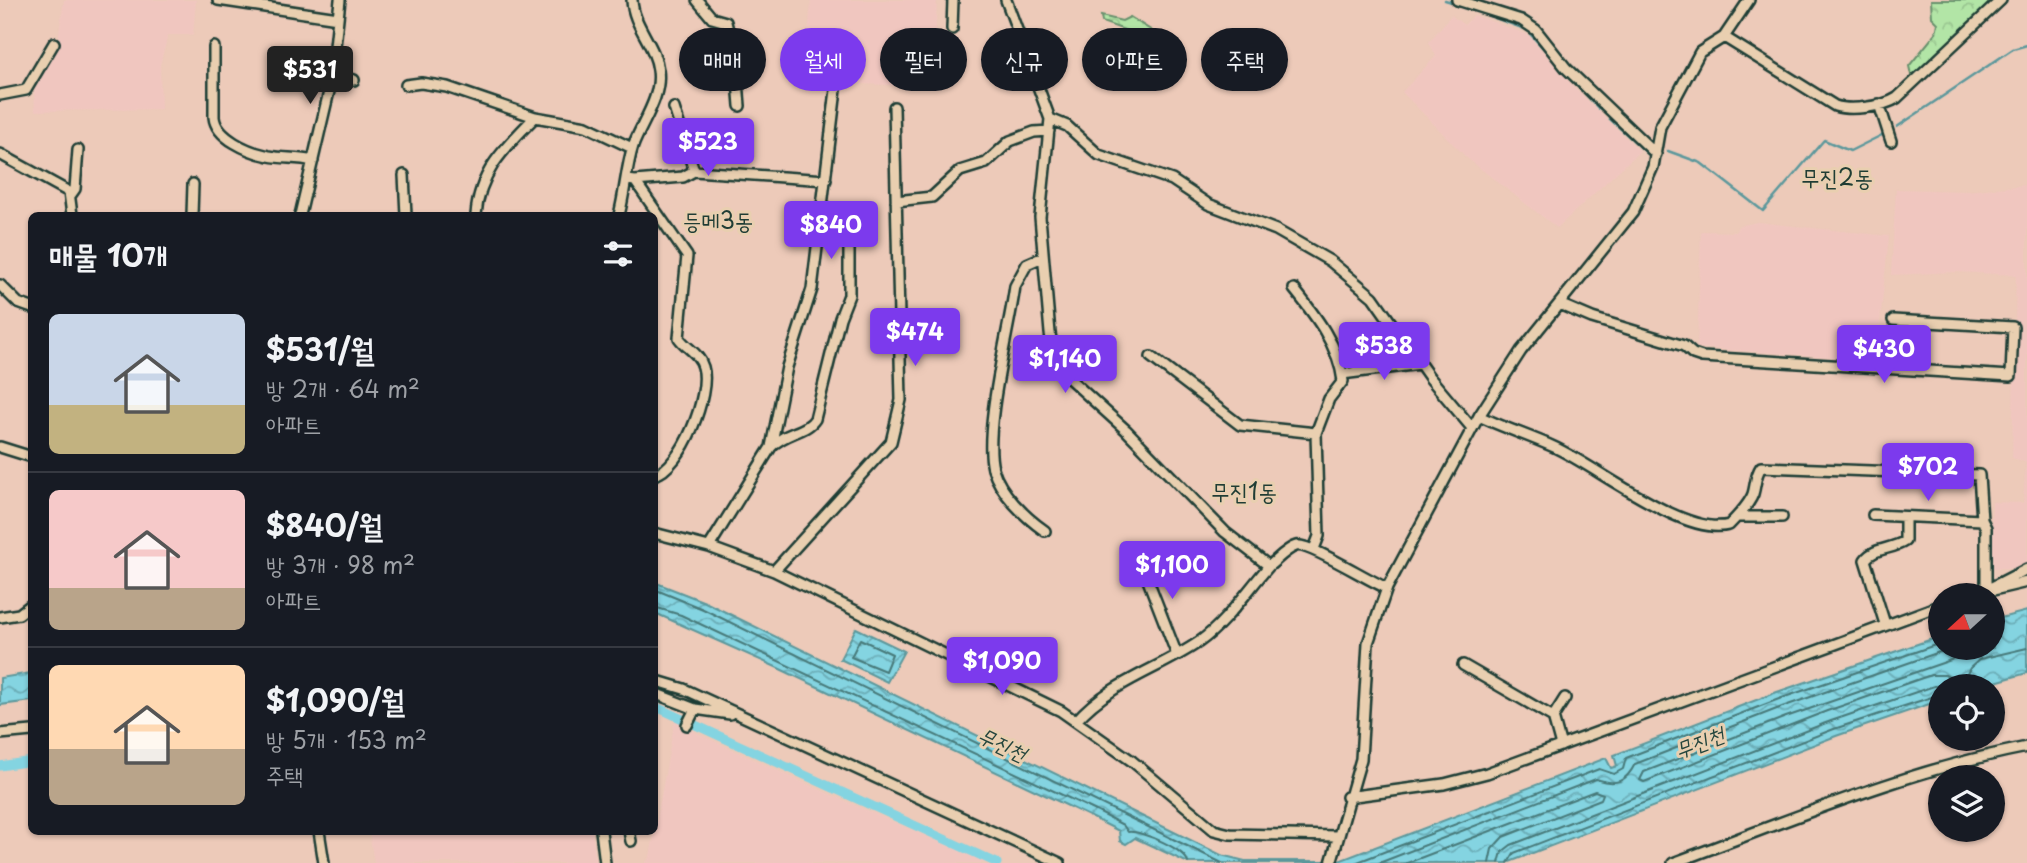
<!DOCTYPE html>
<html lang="ko">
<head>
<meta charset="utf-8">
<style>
  body { margin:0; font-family:"Playpen Sans","Poor Story",sans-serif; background:#242831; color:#f1f3f6; height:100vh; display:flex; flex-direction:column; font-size:26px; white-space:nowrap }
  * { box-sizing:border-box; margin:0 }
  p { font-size:23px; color:#9ea1a6 }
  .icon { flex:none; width:38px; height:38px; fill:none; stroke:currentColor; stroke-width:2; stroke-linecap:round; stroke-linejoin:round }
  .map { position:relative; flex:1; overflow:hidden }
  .details { position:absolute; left:28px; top:212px; width:630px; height:623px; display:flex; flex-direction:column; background:#171b24; border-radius:10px; box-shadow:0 2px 5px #0004 }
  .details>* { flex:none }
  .guide { position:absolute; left:679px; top:28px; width:665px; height:63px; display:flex; gap:14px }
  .needle { width:46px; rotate:249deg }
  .fabs { position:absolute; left:1928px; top:583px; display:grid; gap:14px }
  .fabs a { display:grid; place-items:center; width:77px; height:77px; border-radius:50%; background:#171b24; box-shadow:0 2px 5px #0004; font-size:35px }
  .price { position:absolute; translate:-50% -60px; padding:0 16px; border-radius:7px; background:#7c3aed; color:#fff; font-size:23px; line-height:46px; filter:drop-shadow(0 2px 4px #0008) }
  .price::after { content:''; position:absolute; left:50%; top:42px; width:21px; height:16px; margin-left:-10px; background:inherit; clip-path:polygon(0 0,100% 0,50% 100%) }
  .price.selected { background:#222; color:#fff }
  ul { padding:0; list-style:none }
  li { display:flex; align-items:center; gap:21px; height:175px; padding:0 21px }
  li+li { border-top:2px solid #363941 }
  li span { display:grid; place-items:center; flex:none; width:196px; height:140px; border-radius:10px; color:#555 }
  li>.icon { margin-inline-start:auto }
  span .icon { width:84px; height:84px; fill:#fffc; stroke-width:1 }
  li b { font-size:30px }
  h2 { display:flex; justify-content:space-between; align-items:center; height:84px; padding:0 21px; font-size:30px }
  .tag { padding:0 24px; border-radius:32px; background:#171b24; box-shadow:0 2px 5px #0004; font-size:24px; line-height:63px }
  .tag.selected { background:#7c3aed; color:#fff }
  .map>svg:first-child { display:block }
  .built { fill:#f0c6bf }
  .forest { fill:url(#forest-crowns); stroke:#68916d; stroke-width:2 }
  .water { fill:url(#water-waves); stroke:#5c989c; stroke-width:2 }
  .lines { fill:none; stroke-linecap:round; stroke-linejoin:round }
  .shore { stroke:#477979; stroke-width:2 }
  .stream { stroke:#5c989c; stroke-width:2.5 }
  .canal { stroke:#84d4e1; stroke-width:9 }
  .minor-casing { stroke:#1f3d34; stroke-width:14 }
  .minor { stroke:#e9cfb0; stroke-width:9 }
  .labels { text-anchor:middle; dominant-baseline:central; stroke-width:6; stroke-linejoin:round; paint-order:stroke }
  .water-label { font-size:21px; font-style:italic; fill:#24453d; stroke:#e9cfb0 }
  .quarter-label { font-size:23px; fill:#1f3d34; stroke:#e9cfb0 }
</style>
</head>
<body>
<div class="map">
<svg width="2027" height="863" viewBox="0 0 2027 863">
  <defs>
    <pattern id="forest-crowns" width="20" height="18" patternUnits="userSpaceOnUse" patternTransform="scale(1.75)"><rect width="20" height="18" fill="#b2e5a6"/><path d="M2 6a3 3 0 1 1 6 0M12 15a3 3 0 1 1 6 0" fill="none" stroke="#99c590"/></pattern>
    <pattern id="water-waves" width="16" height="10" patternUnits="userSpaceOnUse" patternTransform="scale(1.75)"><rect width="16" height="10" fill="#84d4e1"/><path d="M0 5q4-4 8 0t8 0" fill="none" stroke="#6badb7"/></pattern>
  </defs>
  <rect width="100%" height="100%" fill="#edcab9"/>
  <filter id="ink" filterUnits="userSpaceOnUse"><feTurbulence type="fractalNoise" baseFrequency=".0143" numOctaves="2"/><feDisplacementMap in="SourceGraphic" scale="14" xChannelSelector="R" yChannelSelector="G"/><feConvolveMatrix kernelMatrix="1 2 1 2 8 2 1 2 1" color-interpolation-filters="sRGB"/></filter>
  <g filter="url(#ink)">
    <path class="built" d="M64,0H196L193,35H168L160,65L161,109L35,111L34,91L58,40Z
      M811,0H937L933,87L841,83L842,63L806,60Z
      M1451,15L1464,25L1474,15L1529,35L1573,86L1640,151L1557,228L1468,159L1402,92L1436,56L1429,42Z
      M2027,185V568H1990L1992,502L2023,503L2026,462L2012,458L2016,275L1956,272L1891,275L1896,189L1966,191Z
      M1757,222L1889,236L1876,360L1697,348L1701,231L1736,232L1738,226Z
      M675,719L699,734L807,784L988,863H645L650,857Z
      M369,831H592L596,863H374Z"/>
    <path class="forest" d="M1931,0H1989L1988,5L1923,68L1911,75L1909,66L1936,33L1938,23L1932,17Z
      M1101,16L1122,21L1130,17L1163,38L1161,43L1102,22Z"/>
    <path class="water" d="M654,582L705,602L1221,855L1245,861H1339L1606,758L1611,768L1617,766L1614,755L1777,692L1941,636V648H1993V620L2027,611V673L1981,686H1941V700L1836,736L1507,863H1188L1135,838L1126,844L1120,841L1119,831L1091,817L776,667L655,613Z
      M856,628L904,651L887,682L840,659Z
      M31,673V701L0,705V678Z"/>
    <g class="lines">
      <path class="shore" d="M654,589L703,609L1222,863
        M654,607L681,615L1094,810L1123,825L1128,832C1141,830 1187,850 1188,863
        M860,639L892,654L885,671L851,657Z
        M1964,648L1951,660L1786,717L1644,772L1640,780L1644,782L1827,711L1931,675H1945L1962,684L1970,668L1980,659L2027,648
        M1355,863L1599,769L1614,774L1623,769L1626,758L1779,699L1941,643
        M1379,863L1596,779C1616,786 1626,782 1635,764L1782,707L1951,648
        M1407,863L1595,791L1603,794L1601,799L1503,837L1492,849L1489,863
        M1499,863L1502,852L1511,845L1831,721L1934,686H1945
        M1508,863L1514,853L1834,729L1941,694"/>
      <path class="stream" d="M1445,0L1455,3
        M1471,9L1522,28
        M1531,35L1599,109
        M1609,118L1649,155
        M1897,127L2013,49L2027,45
        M1668,151L1701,163L1763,211L1824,140L1850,151L1886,133"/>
      <path class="canal" d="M654,706L997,863
        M0,766L32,761"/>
      <defs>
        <path id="minor" d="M218,0L338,18
          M697,0L712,18L726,22L737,68L740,106
          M1006,0L1050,119L1040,217L1050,333L1053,353L1061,371L1126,430L1225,532L1269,566C1277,560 1286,549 1296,546C1308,542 1369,581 1387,588
          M1457,0L1521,20L1536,30L1566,68L1656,154
          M952,29L953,0
          M1724,37L1835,106C1850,111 1883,107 1897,98L2001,0
          M214,47V117C216,138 249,152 269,156C284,159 298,157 313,161
          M332,76L354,80
          M406,85L421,83L447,87L535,117L586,126L632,148
          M0,95L26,90L54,43
          M1879,104L1891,141
          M1050,119L1067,126L1099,155L1172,180L1208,204L1276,230L1330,261L1373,297L1430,378L1472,428
          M0,154L69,192L72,215
          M694,171L826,180
          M404,175L406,215
          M628,180L635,181L687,256L679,338C687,349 699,353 703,367C711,394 682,468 654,475
          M635,181L683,177L694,171L674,108
          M70,196L75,189L78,150
          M896,201L932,197L960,171L986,163L1010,141L1034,132L1049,131
          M192,215L193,184
          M300,215L331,83L340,0
          M476,215C479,171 506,147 535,117
          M619,215C625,193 626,168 633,146C642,122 662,97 658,70C655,44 633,26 632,0
          M1043,257L1027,264L1015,286C1009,331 983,429 993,469C1000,493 1025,517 1045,531
          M0,285L18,303L32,308
          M1294,289C1315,315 1339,346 1343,381L1329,399L1316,433
          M1559,304L1592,318L1684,346L1693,354L1702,357L2011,376L2013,327L1893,320
          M1151,357L1240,425L1316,433L1319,536L1314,549
          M1342,374L1420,364
          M1479,416C1504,428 1530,436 1554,447C1598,467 1684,537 1729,525C1737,517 1749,505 1753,494C1756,484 1755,476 1761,467L1979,475L1982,520L1986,528V590
          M0,447L32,457
          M771,447L787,367L812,289L839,65
          M1873,515L1982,520
          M1737,517H1782
          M654,533L709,547L774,571L1061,711L1132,761L1214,830L1230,834L1337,836
          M709,547L771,447C784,432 806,433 815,419L840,318L849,295V249
          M1139,557L1177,655
          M774,571L891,442L901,400L894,107
          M1990,588L2027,569
          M1972,595L2027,582
          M0,617L19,614L32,604
          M1885,624L1865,560C1874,547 1892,550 1905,541V518
          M1463,665L1553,717L1561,746
          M654,680L684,689L1060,863
          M654,693L695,709L730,714
          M1553,717L1565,698
          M1076,721C1110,682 1158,670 1199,642C1226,623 1247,591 1269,566
          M687,725L695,709
          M0,734L32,731
          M1347,797L1444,784L1487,773L1941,605
          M319,831L324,863
          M601,831L605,863
          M629,831L631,841
          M1331,863L1361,759L1368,643L1387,588L1479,416L1521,351L1633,212L1653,167L1660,127L1700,52L1724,37L1749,0
          M1673,863C1790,820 1904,771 2027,747"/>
      </defs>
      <use href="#minor" class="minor-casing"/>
      <use href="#minor" class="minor"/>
    </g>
  </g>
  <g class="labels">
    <g class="water-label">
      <text transform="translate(1699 741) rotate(-21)">무진천</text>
      <text transform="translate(1003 743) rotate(25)">무진천</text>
    </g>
    <g class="quarter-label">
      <text x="1837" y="176">무진2동</text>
      <text x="718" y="219">등메3동</text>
      <text x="1244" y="490">무진1동</text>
    </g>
  </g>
</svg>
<div class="fabs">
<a><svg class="needle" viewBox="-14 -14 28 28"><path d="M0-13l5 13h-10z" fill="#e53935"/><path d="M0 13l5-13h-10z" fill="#9ea1a6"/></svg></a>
<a><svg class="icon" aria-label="locate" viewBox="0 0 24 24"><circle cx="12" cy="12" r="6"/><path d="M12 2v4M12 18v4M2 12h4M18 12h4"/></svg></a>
<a><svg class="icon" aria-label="layers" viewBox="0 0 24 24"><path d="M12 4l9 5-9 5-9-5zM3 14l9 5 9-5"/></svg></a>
</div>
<b class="price selected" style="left:310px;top:106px">$531</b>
<b class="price" style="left:708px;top:178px">$523</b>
<b class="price" style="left:831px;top:261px">$840</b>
<b class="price" style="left:915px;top:368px">$474</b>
<b class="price" style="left:1384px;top:382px">$538</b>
<b class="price" style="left:1884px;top:385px">$430</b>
<b class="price" style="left:1065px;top:395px">$1,140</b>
<b class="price" style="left:1928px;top:503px">$702</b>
<b class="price" style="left:1172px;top:601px">$1,100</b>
<b class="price" style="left:1002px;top:697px">$1,090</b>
<div class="guide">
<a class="tag">매매</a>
<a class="tag selected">월세</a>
<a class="tag">필터</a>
<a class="tag">신규</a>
<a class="tag">아파트</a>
<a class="tag">주택</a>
</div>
<section class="details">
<h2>매물 10개<svg class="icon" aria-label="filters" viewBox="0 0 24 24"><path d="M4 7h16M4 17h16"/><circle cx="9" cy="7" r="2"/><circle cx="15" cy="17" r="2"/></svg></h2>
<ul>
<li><span style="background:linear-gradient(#c9d6e8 65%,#c2b280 0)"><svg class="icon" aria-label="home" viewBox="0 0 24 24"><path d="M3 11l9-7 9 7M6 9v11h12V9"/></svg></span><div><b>$531/월</b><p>방 2개 · 64 m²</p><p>아파트</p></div></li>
<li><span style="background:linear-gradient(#f6c9c9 70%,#b9a48a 0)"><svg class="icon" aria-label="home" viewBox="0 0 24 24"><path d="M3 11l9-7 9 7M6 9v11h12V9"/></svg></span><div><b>$840/월</b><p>방 3개 · 98 m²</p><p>아파트</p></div></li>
<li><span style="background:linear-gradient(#ffd9b3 60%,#b9a48a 0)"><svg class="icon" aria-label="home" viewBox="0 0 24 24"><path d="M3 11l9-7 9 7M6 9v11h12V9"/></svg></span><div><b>$1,090/월</b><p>방 5개 · 153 m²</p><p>주택</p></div></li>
</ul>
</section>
</div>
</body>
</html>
